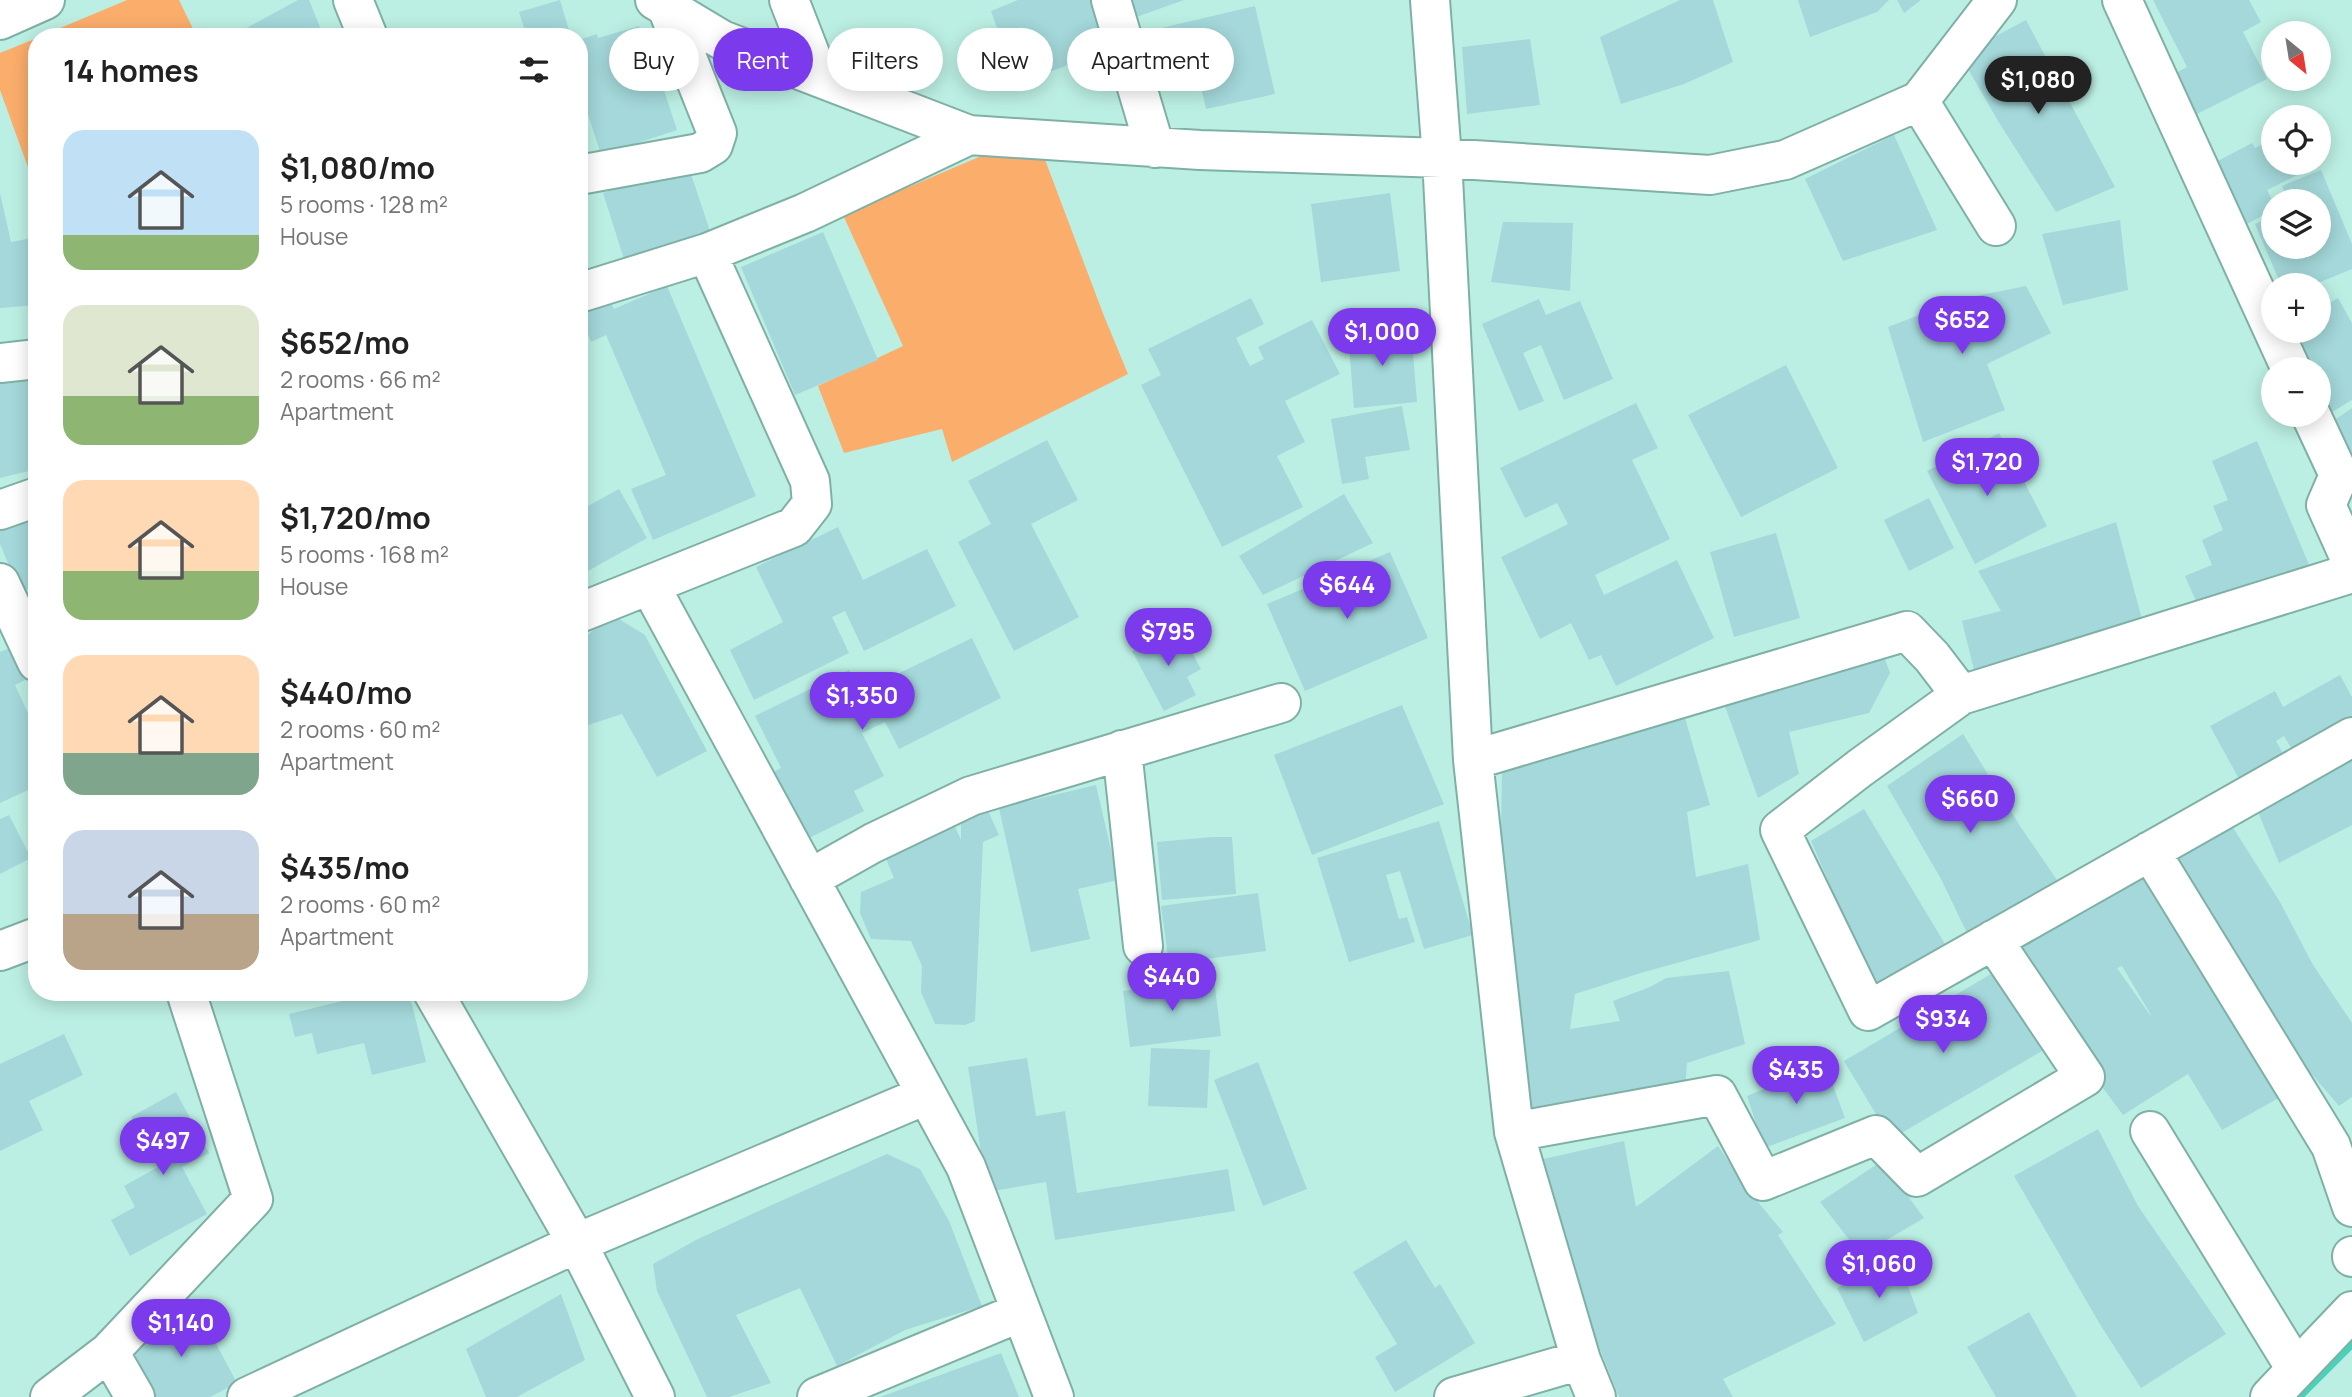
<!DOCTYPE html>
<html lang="en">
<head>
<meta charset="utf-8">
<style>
  body { margin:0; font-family:Manrope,sans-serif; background:#f6f6f6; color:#222; height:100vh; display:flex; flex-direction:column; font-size:26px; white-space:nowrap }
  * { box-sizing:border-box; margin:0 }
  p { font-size:23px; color:#767676 }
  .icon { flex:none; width:38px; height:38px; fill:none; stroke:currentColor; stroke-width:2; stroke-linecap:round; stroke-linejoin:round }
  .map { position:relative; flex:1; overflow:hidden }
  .drawer { position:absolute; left:28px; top:28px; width:560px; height:973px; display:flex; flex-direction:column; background:#fff; border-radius:28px; box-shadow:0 4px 18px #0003 }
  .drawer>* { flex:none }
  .hud { position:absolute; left:609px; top:28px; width:665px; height:63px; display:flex; gap:14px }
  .needle { width:46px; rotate:150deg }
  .controls { position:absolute; left:2261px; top:21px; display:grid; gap:14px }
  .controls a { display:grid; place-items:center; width:70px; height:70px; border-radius:50%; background:#fff; box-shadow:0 4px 18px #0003; font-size:35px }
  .price { position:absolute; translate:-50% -60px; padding:0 16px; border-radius:24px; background:#7c3aed; color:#fff; font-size:23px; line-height:46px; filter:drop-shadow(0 2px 4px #0008) }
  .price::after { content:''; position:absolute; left:50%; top:42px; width:21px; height:16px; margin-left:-10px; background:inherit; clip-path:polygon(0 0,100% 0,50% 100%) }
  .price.current { background:#222; color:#fff }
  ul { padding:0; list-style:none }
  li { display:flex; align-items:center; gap:21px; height:175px; padding:0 35px }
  li span { display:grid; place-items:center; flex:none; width:196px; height:140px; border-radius:21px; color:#555 }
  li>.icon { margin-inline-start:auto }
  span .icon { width:84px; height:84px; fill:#fffc; stroke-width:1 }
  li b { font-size:30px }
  h2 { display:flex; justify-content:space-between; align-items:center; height:84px; padding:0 35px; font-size:30px }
  .pill { padding:0 24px; border-radius:32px; background:#fff; box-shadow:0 4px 18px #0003; font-size:24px; line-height:63px }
  .pill.current { background:#7c3aed; color:#fff }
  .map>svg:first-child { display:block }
  .green { fill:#fbad6c }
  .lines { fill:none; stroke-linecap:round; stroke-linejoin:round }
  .stream { stroke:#4bd0b9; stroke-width:12 }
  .building { fill:#a4d8da; fill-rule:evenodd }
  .minor-casing { stroke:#7fb0a5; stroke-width:42 }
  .minor { stroke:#fff; stroke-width:38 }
</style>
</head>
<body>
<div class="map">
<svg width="2352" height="1397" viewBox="0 0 2352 1397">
  <rect width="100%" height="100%" fill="#bcefe3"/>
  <path class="green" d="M127,0H179L197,37H39Z
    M37,38V192L0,90V53Z
    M979,157H1044L1104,316L1128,374L952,462L942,429L844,453L818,386L903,346L843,215Z"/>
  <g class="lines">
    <path class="stream" d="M2296,1397L2352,1341"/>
  </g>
  <path class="building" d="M298,0H309L324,37H230Z
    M560,0L571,37H527L519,12Z
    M1018,0H1096L1114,48L1017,84L991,11Z
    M1122,0H1184L1128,20Z
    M1680,0H1713L1733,62L1684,84L1621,104L1600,37Z
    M1798,0H1889L1877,12L1810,37Z
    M1897,0H1921L1904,13Z
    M2153,0H2249L2261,22L2243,32L2267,79L2195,115L2174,74L2187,67Z
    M1255,6L1275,94L1206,109L1200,83L1171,90L1157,29Z
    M2026,20L2115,187L2056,212L1998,121L1960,55Z
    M639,26L658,88L663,87L677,130L601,155L579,86V40L597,34L598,38Z
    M1530,39L1540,105L1467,114L1462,47Z
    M1894,135L1937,230L1843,261L1805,179Z
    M2273,139V163H2319V149L2325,161L2267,190L2273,202V210L2247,224L2216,162L2252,143L2255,148Z
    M688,165L710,231L624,259L603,193Z
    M2321,170L2352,244V269L2313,285H2281L2255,224L2273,216V247H2319V201H2288L2282,186Z
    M0,193L11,242L37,237V305L0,308Z
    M1390,193L1400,271L1321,282L1311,204Z
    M2120,220L2128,290L2063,305L2042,234Z
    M1503,222L1573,223L1570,291L1491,282Z
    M823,232L878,360L795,395L741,267Z
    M667,286L756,496L653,540L631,489L666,475L606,335L591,342L579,312L609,299L614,309Z
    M2026,286L2051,333L1987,364L2005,410L1923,442L1888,327L1961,299Z
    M1251,298L1264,324L1236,338L1250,366L1264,359L1258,347L1312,320L1340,374L1285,401L1305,442L1277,456L1303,507L1222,547L1141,385L1161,375L1148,349Z
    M2338,298L2352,323V400L2332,412L2319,387V369H2309L2288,331H2319V309Z
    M1539,299L1546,315L1580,301L1613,379L1564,400L1541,345L1523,353L1544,401L1519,411L1482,324Z
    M1411,329L1417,402L1354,408L1348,334Z
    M1786,365L1838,468L1741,517L1688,415Z
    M37,369V469L0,478V372Z
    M1636,403L1658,448L1632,460L1670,539L1595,575L1604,595L1677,560L1714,638L1616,686L1601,655L1589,660L1571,623L1540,639L1501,557L1568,524L1557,503L1525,518L1500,468Z
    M1402,406L1410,450L1365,457L1369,479L1342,484L1331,419Z
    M2352,408V456L2330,423Z
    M1999,433L2047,526L1975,564L1927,471Z
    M1047,440L1078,500L1031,524L1079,617L1014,651L958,542L991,524L968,481Z
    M2257,441L2310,567L2201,613L2185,576L2212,565L2202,540L2223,530L2213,506L2228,500L2212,461Z
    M619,489L647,538L579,576V511Z
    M1344,494L1373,543L1263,595L1239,556Z
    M1929,498L1954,548L1909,571L1884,520Z
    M35,514L37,586L20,592L0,544V529Z
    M2116,522L2144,627L1974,670L1962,621L2001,611L1978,571Z
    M838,527L863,580L927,549L956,606L864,651L845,611L832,617L849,653L754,700L730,650L783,622L756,567Z
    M1776,533L1800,618L1734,637L1710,552Z
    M1390,552L1428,638L1305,691L1267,604Z
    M611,614L645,635L707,751L657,777L622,714L579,728V638L589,634Z
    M1178,627L1201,669L1187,677L1196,695L1164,711L1132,651Z
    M972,638L1001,698L899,749L885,722L862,733L884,776L854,791L864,811L797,844L764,777L781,768L755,716L849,670L860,692Z
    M12,647L27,679L15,685L37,733V786L0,803V652Z
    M1881,648L1890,673L1869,713L1789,732L1799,774L1758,798L1721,695Z
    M2340,675L2352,697V732L2299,761L2284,736L2276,741L2290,766L2245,790L2210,726L2275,691L2283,707Z
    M1402,705L1444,804L1312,855L1274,755Z
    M1683,711L1710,805L1687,812L1696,877L1748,864L1760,940L1644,972L1575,994L1570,1029L1620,1021L1613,1001L1650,987L1666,978L1729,971L1745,1044L1687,1063L1685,1092L1531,1117L1520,1013L1508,933L1501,836L1502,766Z
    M1963,734L2020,826L2057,880L1968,935L1941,879L1887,786Z
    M2352,755V825L2279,863L2256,807Z
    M1096,785L1118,880L1078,889L1090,939L1031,952L999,808Z
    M985,804L999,835L983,842L975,1021L965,1025L935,1024L921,992L922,966L911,941L871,939L860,913L861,892L894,878L879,842L955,816V827L961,840V823L958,816Z
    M1864,809L1945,944L1879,985L1844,917L1811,841Z
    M9,815L31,858L0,874V819Z
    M1439,821L1473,935L1424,949L1400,871L1386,875L1399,919L1407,917L1415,942L1349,962L1317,858Z
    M2232,826L2280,902L2313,965L2352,1023V1097L2339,1106L2292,1051L2172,853Z
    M1212,837H1232L1236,894L1162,900L1157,842Z
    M2151,868L2282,1096L2222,1130L2188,1074L2123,1115L2077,1053L2020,946L2093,908ZM2122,966L2151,1015H2150L2117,968Z
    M1258,893L1266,951L1169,964L1161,906Z
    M1996,971L2042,1051L1891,1139L1844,1061Z
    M1214,979L1221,1036L1130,1047L1123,991Z
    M379,992H409L426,1062L372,1075L364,1043L317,1054L312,1033L295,1037L289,1014Z
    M64,1034L83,1075L29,1101L43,1130L0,1151V1064Z
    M1151,1048L1210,1050L1207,1108L1148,1106Z
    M1027,1058L1036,1116L1065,1111L1077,1193L1228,1169L1235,1211L1055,1240L1046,1182L987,1192L968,1067Z
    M1258,1062L1307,1189L1263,1206L1214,1080Z
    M1825,1064L1845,1118L1764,1148L1747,1096Z
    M176,1092L209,1153L182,1167L207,1214L130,1256L111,1220L135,1207L124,1186L158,1167L131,1117Z
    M2098,1129L2138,1206L2226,1334L2141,1388L2101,1326L2014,1176Z
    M1624,1141L1636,1207L1718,1146L1748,1190L1783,1232L1778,1235L1836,1324L1723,1379L1733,1397H1619L1579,1296L1560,1218L1539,1160Z
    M887,1154L920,1169L949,1221L982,1306L905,1330L837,1366L800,1288L736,1315L771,1383L729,1397H707L657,1291L653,1264L696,1240L774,1204Z
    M1882,1161L1924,1218L1861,1255L1820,1202Z
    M1406,1240L1435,1288L1440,1284L1475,1343L1395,1392L1375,1357L1397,1344L1353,1272Z
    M1897,1257L1918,1313L1864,1342L1837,1288Z
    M561,1294L585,1360L517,1397H486L466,1349Z
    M196,1306L237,1383L210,1397H153L125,1344Z
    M2029,1312L2077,1397H1996L1967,1347Z
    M1001,1353L1019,1397H880Z"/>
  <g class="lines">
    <defs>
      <path id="minor" d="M353,0L368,37
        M655,0L722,40L969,135L1200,150L1442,158L1710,175L1785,160L1919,101L1997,0
        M789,0L819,77
        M1111,0L1155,148
        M1430,0L1442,158L1473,760L1514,1132L1581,1360L1596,1397
        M2122,0L2291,369
        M0,20L45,0
        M1919,101L1996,226
        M579,175L700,153L713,145L717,133L664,0
        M579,293L707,253L805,213L969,135
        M0,363L37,359
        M2311,415L2339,475L2326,505L2352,563
        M0,510L37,497
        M2352,573L1961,695L1860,768L1780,830L1868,1011L2352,737
        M0,583L37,662
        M650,586L966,1167L1054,1397
        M579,613L794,527L812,504L810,481L707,253
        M1122,750L1143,946
        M1473,760L1907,631L1932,657L1961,695
        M2150,851L2331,1146L2352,1207
        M809,879L873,843L971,796L1281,703
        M0,951L37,937
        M433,992L577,1243L655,1397
        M2150,1131L2296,1369
        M1514,1132L1717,1095L1763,1181L1876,1135L1917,1177L2085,1077L1993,940
        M2352,1256V1257
        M109,1352L135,1397
        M50,1397L109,1352L253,1199L186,992
        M247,1397L577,1243L926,1095
        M817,1397L1021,1312
        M1454,1397L1581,1360
        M2270,1397L2352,1311"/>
    </defs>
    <use href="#minor" class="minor-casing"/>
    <use href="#minor" class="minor"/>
  </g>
</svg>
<div class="controls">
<a><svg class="needle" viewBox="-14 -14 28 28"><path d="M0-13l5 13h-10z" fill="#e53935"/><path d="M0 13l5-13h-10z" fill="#767676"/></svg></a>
<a><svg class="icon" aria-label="locate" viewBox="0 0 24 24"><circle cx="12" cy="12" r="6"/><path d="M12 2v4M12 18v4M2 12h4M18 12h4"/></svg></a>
<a><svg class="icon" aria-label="layers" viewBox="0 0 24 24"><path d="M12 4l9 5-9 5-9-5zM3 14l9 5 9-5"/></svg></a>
<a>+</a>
<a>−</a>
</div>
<b class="price current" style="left:2038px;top:116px">$1,080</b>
<b class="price" style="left:1962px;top:356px">$652</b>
<b class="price" style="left:1382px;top:368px">$1,000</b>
<b class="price" style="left:1987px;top:498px">$1,720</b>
<b class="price" style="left:1347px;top:621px">$644</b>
<b class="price" style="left:1168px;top:668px">$795</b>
<b class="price" style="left:862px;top:732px">$1,350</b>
<b class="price" style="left:1970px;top:835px">$660</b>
<b class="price" style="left:1172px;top:1013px">$440</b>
<b class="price" style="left:1943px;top:1055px">$934</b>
<b class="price" style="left:1796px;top:1106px">$435</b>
<b class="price" style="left:163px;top:1177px">$497</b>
<b class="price" style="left:1879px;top:1300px">$1,060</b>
<b class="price" style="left:181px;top:1359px">$1,140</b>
<div class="hud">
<a class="pill">Buy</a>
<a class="pill current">Rent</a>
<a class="pill">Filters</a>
<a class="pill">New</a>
<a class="pill">Apartment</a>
</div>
<section class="drawer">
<h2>14 homes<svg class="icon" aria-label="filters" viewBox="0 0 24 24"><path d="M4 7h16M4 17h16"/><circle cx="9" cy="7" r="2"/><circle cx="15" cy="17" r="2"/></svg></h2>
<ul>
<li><span style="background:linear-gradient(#bfe0f5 75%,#8fb573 0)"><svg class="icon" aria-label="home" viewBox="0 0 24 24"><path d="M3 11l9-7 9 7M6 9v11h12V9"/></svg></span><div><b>$1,080/mo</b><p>5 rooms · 128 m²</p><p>House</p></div></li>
<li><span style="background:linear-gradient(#dfe7d0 65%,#8fb573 0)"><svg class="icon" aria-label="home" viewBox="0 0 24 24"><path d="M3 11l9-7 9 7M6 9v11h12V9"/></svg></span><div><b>$652/mo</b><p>2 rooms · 66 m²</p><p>Apartment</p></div></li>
<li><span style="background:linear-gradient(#ffd9b3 65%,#8fb573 0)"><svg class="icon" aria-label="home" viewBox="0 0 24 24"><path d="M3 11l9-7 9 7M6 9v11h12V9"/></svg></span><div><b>$1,720/mo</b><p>5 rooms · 168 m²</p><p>House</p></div></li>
<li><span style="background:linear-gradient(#ffd9b3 70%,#7fa58c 0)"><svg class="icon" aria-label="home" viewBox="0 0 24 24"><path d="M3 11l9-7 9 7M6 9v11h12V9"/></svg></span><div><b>$440/mo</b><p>2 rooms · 60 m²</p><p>Apartment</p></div></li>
<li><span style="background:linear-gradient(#c9d6e8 60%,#b9a48a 0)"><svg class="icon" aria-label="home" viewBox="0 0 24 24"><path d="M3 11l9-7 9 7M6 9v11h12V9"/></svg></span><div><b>$435/mo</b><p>2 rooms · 60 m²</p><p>Apartment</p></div></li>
</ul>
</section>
</div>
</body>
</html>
